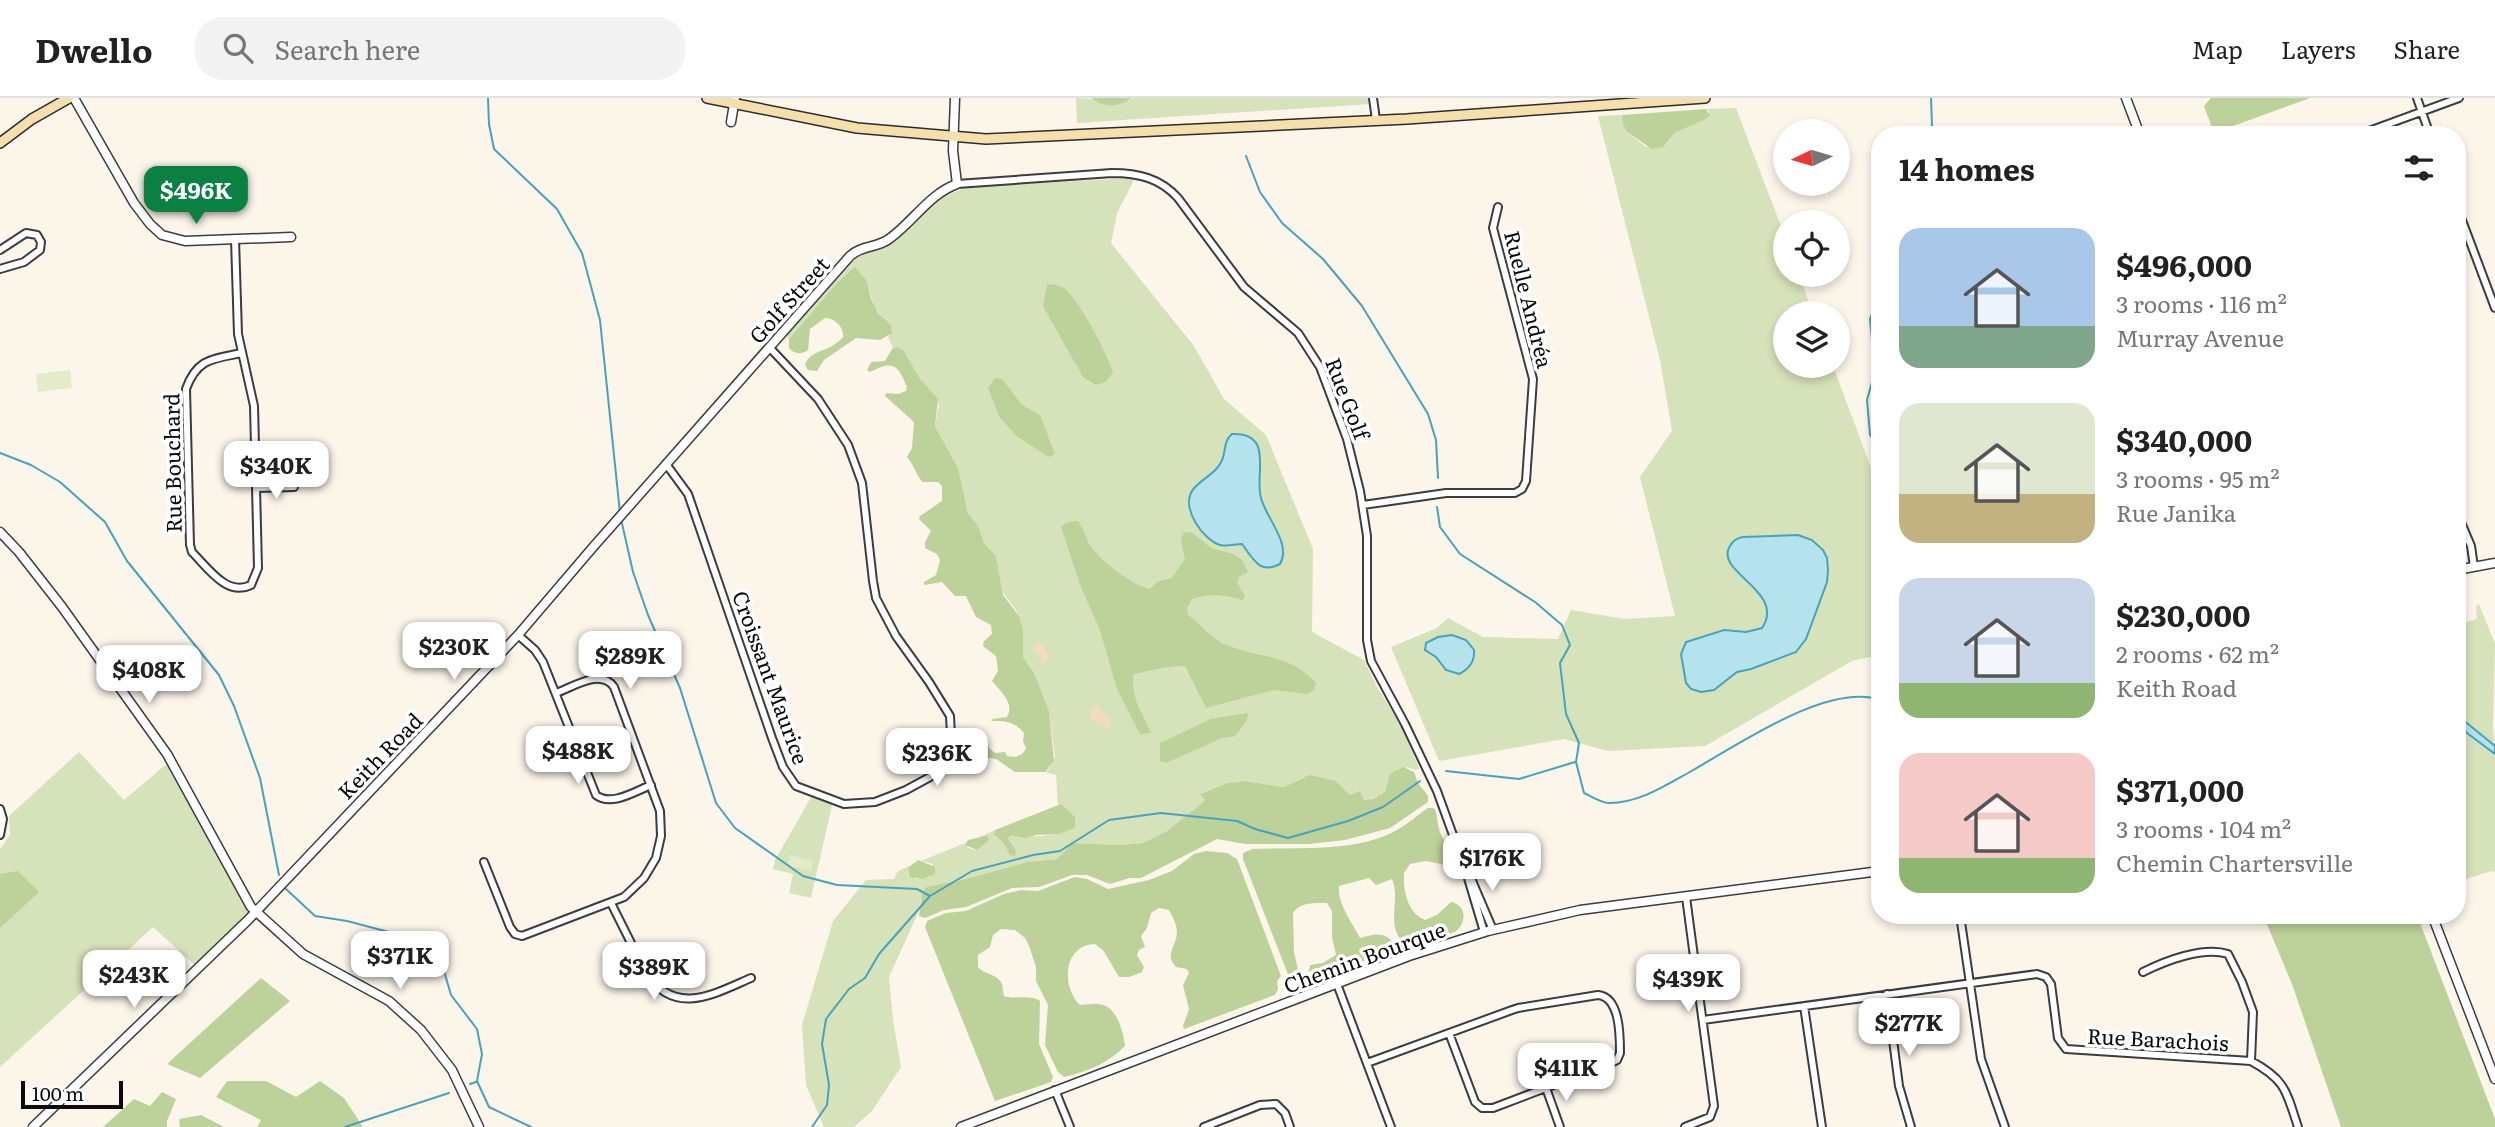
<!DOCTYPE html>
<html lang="en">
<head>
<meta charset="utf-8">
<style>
  body { margin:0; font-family:Literata,serif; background:#f2f2f2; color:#222; height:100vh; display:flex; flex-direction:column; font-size:26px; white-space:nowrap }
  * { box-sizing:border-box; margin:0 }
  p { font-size:23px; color:#767676 }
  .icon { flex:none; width:38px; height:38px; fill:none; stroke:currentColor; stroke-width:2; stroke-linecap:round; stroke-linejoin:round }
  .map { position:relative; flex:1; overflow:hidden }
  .sheet { position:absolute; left:1871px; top:28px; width:595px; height:798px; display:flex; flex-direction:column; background:#fff; border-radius:28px; box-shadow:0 4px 10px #0003 }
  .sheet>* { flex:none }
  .needle { width:46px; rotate:265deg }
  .tools { position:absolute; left:1773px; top:21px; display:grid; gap:14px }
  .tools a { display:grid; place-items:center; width:77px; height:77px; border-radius:50%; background:#fff; box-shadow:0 4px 10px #0003; font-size:35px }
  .scale { position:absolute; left:21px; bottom:18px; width:102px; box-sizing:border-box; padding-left:7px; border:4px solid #0a0a0a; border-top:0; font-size:19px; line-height:24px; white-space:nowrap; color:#0a0a0a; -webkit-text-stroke:5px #fff; paint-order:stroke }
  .price { position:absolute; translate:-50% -60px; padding:0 16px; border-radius:14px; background:#fff; color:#222; font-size:23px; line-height:46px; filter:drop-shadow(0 2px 4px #0008) }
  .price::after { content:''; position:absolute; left:50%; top:42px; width:21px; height:16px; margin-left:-10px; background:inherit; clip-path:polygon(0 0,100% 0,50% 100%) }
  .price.current { background:#0b8043; color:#fff }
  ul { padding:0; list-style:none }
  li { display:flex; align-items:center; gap:21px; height:175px; padding:0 28px }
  li span { display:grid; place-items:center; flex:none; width:196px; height:140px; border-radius:21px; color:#555 }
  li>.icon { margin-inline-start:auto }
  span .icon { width:84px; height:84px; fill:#fffc; stroke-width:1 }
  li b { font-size:30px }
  h2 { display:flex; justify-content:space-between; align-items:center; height:84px; padding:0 28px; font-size:30px }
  header { display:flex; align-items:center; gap:42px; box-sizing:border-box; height:98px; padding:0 35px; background:#fff; border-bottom:2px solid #e0e0e0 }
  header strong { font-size:33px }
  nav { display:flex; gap:38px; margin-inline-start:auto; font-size:24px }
  .search { width:490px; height:63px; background:#f2f2f2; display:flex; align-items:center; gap:18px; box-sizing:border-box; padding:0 24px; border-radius:28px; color:#767676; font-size:26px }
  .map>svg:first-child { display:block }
  .green { fill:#d6e2b9 }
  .forest { fill:#bdd19a }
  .sand { fill:#f2dcbc }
  .pitch { fill:#e5eac9 }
  .water { fill:#b5e3ed; stroke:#46a3bb; stroke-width:2 }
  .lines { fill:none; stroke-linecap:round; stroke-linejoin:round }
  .stream { stroke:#46a3bb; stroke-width:2 }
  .minor-casing { stroke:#3d3d3d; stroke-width:10 }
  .tertiary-casing { stroke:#3d3d3d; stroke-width:11 }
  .secondary-casing { stroke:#2c2c2c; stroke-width:12 }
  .minor { stroke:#fff; stroke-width:6 }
  .tertiary { stroke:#fff; stroke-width:8 }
  .secondary { stroke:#f5dfad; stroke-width:9 }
  .labels { text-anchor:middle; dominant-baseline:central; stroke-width:7; stroke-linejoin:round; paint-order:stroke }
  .street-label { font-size:21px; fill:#0a0a0a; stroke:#fff }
</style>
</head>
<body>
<header>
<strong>Dwello</strong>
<div class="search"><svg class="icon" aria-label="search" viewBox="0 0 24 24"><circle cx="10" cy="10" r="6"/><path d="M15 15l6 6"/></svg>Search here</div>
<nav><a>Map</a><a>Layers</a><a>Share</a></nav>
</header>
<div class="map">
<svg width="2495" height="1029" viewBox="0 0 2495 1029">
  <rect width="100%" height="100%" fill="#fcf5ea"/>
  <path class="green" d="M1076,0L1129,3L1133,0H1369L1370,6L1077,25Z
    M1736,10L1785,139V177H1799L1813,215H1785V268H1833L1879,391V557L1852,563L1705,648L1608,653L1564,641L1439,663L1391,549L1437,530L1448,520L1483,539L1558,541L1571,512L1625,521L1675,518L1640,379L1672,333L1660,262L1598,18L1622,17L1627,34L1646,49L1668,44L1675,35L1691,28L1710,14L1706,11Z
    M1133,80L1134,82L1117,115L1111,145L1194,248L1224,301L1266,337L1313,451L1312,534L1364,562L1377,589L1397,621L1420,671L1415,672L1407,669L1388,686L1385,694L1368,702L1363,701L1360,693L1350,697L1336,683L1304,679L1284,689L1245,683L1227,685L1201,695L1205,702L1201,706L1167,733L1143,745L1119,747L1072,745L1057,761L1027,764L966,781L926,789L922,796L918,815L889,879L893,922L901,969L872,1013L854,1029H824L806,987L802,927L833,823L866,782L894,781L898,773L914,766L908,770V777L916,781L930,779L933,766L921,763L965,745L968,750L975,752L989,740L985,738L975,741L995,732V739L1003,743L1007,752L1012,746L1008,740L1011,736C1028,741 1055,738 1072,731L1073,717L1067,715L1060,706L1058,707L1056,677L1045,674L1049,671L1055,659L1049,613L1031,571L1023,559L1021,525L1016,512L1002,493L996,458L984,445L978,428L968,415L958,370L935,328L939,306L920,281L902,252L893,250L888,239L892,231L874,209L867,183L858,173L835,187L789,241L786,237L860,156L888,148L943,99L967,89Z
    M2479,506L2495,546L2493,629L2495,648L2457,617V540L2463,531L2460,522L2466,524L2477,521L2476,509Z
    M2457,624L2467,635L2495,656V774L2491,773L2457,784Z
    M79,654L124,702L170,663L255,814L198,870L153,829L0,969V751L10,737L9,718Z
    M813,696L833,703L811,800L789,795L793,776L773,771L775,762Z"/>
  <path class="forest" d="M1092,0H1132C1120,9 1103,10 1092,0Z
    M2211,0H2310L2214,35L2204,8Z
    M1706,11L1710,17L1706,21L1675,35L1663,49L1652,51L1627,34L1623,25L1622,17Z
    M855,169L867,183L871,201L878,215L891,227L892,235L880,242L856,240L824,262L817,273L808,272L805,267C811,250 830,255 843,239C844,228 834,220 825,220L810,231L808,252C801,257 794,256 789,250V241L835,187Z
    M1050,186C1055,187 1061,187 1065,191C1081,205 1106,254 1113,274L1107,283L1096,287L1083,279L1043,208L1047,187Z
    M897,249L903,252L920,281L938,301L935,328L958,370L968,415L978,428L984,445L996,458L1003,497L1019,518L1023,532V559L1034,575L1049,613L1054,663L1045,674H1015L996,661L963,656L959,652L958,645L961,638L974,635C986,638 985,650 996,655L1005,654L1007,658C1015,660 1023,658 1026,650L1023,643L1024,635C1014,623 1005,623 991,623L993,621L1007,619C1015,605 1001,594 992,583L998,573L996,558L983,548L984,543L992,536L991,527L976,519L966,498H955L942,484L924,487V484L936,477L940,462L937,456L925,450V444L931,433L919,421L920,418L942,403V388L938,384H923C918,381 914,367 907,359L912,350L914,324L885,298L886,295L898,296L906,293C908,283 907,292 904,282C896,263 887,265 870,274L867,272L871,264L885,263L892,251Z
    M995,280L1002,281L1022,307L1040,317L1055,356L1049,359L1015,337L999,318L988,290Z
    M1078,423C1083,430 1085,437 1088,444C1096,460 1133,488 1150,491L1157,484L1172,480L1185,461L1181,443L1183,435L1191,434L1211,450L1233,456L1242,462L1248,474L1239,479L1237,485L1245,498L1243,502C1225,497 1210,495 1192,501L1187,510L1188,517C1201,525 1208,538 1222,545C1256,561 1288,554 1316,585L1314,592L1307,596L1273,592L1206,610L1185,568L1167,569L1134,576C1129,596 1143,617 1151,635L1140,636L1117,591L1100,532L1080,487L1061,428L1068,424Z
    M1248,615L1247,622L1235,638L1222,640L1166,665L1160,663V645L1211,621Z
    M1403,669L1414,674L1418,685L1428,698V704L1390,730L1345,742L1309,746H1245L1217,741L1141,780H1130L1110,786L1087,777H1072L1039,789L1012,790L966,809L944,812L925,820L919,818L922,796L926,789L966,781L1027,764L1057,761L1072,745L1119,747L1143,745L1167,733L1201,706L1205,702L1200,696L1227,685L1245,683L1284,689L1309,677L1336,683L1350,697L1360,693L1364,702L1372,701L1385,694L1390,676Z
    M1061,706L1075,719V730L1059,736L1036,737L1025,740L1011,737L1008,740L1016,753L1015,758L1010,757L1003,744L994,737L995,732Z
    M1428,710H1434C1438,717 1437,726 1440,734C1444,744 1450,752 1451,764L1446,767L1426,763L1410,766L1404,775C1403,792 1407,815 1425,822L1437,817L1451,804C1467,807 1467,825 1455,834L1409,848C1382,832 1402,804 1392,781L1376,787L1369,780L1339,788C1337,806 1352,824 1360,840C1373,837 1386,831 1395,848L1393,853L1313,880L1309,873L1310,867L1323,865L1336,857L1332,839V813L1327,805C1315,805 1299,804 1293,815L1294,854L1299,876L1294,881L1289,879L1243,761V755L1252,751C1296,749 1357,755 1397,732C1408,726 1417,717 1428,710Z
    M985,738H988L989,742L977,752L965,747L968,742Z
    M1206,753L1227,755L1237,761L1281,878L1277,883L1278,891L1275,897L1184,931L1183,928L1189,911L1183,887L1189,875L1187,871L1176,869C1164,856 1176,850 1177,835C1177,827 1173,819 1169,812L1159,810L1151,815L1147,830L1141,838L1145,849L1139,852L1137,857L1144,869L1142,874L1129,879H1119L1103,852L1095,846C1063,847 1061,889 1080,907C1087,907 1092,905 1098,906C1117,907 1123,933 1125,948C1108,965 1089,973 1064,979L1058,974L1045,947L1048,907L1036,883V869L1029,848L1025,840L1015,832L1001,831L993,837L990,849L978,857V869C985,877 998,876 1002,886C1003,890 1003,894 1004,898C1016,902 1030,896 1040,903L1039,946L1053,979L1051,984L995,1003L925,829L927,823L946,815L966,813L1004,796L1021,792L1038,793L1075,779L1087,781L1108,791L1149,782L1172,773L1194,756Z
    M918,762L935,769V776L923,781L909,779L908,770Z
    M18,773L39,794L0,830V776Z
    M2263,817H2417L2495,1021V1029H2341L2292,886Z
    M261,880L290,903L200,980L167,966Z
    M227,983H266L296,999L320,983L344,1000L363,1029H257L261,1022L216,999Z
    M162,994L176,1001L167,1023V1029H103L134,1001L150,1008Z
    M201,1017L224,1029H180L179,1021Z"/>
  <path class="sand" d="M1041,546L1045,547V552L1051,559L1043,567L1040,564L1041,559L1032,551L1035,547Z
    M1095,607L1100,608L1101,615L1106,616L1111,626L1108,631H1105L1103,624L1098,628L1096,623H1091L1090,614Z"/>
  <path class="pitch" d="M70,272L72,290L38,294L36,276Z
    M790,757L813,763L811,773L788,768Z"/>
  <path class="water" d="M1232,336C1275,334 1254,378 1261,400C1266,420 1292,446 1280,466C1260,477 1253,461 1242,446C1235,446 1227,449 1220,447C1203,442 1181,410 1192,393C1199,382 1214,377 1220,366C1227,356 1222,344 1232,336Z
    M1798,437L1812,442L1823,452L1827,460L1828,472L1827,484L1806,541L1796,554L1751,571L1737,574L1714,592L1701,594L1691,591L1686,585L1681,556L1686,544L1724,532L1746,534L1762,530C1787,493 1713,474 1730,448C1733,442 1737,440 1743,439Z
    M1452,537L1466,542L1474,552C1475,563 1469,571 1459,576L1446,572L1436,559L1425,552L1426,545L1438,539Z
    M2457,617L2495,648V656L2467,635L2457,624Z"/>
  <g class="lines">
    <path class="stream" d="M488,0L489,26L494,51L557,111L582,155L600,222L620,415
      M1927,37L1932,27L1931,0
      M1246,58L1260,94L1282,125L1323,161L1362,208L1428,316L1436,342L1438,380
      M1880,193L1870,221L1875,273L1867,302L1870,337L1880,351
      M0,355L31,367L60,384L105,424L127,463L219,577L234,608L260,680L279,777
      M1437,409L1440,429L1460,456L1535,504L1562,527L1570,547L1560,565L1566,616L1579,645L1576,664L1584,695C1591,698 1601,705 1609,705C1638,705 1663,689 1688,675C1733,650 1828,583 1880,602
      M621,421L633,474L648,517L680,590L716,705L735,730L803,778L837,787L917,791L930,798
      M1446,673L1519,681L1575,664
      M286,791L315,818L347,823L427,844L442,866L451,897L477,931L482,956L477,983L489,1009L531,1029
      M470,986L476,984
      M345,1029L449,995
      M812,1029L827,1007L829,987L822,946L826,921L849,891L865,880L879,856L930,798L972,773L1033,757L1060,753L1109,722L1161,715L1237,723L1255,731L1288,740L1348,723L1383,709L1420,683"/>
    <defs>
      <path id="minor" d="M1373,0L1376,22
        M2417,0L2430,37
        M2358,37L2459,0
        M957,86L1112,75C1138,75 1160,80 1178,100L1244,189L1298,235L1320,269L1347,341L1360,393L1367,438V542L1371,563L1405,626L1437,693L1465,770L1484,834
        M2457,109L2495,210
        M235,141L238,236L254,308L258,470L251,487C227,499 208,470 192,454L190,447L186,291C197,260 213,261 242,255
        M0,152L26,135L37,137L41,144L40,152L24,164L0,171
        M666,366L688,396L772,640L783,669L796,688L844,706L875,704L906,692L930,679L944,660L951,637L950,618L929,584L896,538L876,500L873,483L862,385L848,347L818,301L769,249
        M257,390L294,389
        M1363,407L1446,395H1515L1522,391L1526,383L1533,281L1493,130L1498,109
        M2457,415L2471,448L2474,469
        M518,537L535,552L543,564L596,697C611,709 636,693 651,687
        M0,711L3,721L0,737
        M484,764L510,829L515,836L522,838L624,799L644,780L656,760L661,738L660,713L614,589C601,570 573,589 556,595
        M1470,778L1493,832
        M611,805L646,875C675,919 714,896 751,880
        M1960,817L1981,961L2005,1029
        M2143,874C2165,863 2203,848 2228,856L2242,884L2253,914L2251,963
        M1337,886L1391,1029
        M1887,896L1899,988L1911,1029
        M1804,908L1822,1029
        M1703,922L2037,876L2046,879L2051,886L2058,940L2066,951L2251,963C2286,982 2286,993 2298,1029
        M1367,965L1512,912L1518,910L1598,897C1620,899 1620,937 1620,955L1617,962L1611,965L1493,1010H1482L1475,1004L1449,935
        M1546,990L1560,1029
        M1055,992L1070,1029
        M1204,1029L1260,1007L1276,1006L1285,1015L1290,1029
        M1685,1029L1710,1019L1714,1008L1686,799"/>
      <path id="tertiary" d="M74,0L134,105L150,126L162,137L185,143L291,139
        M2126,0L2140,37
        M731,24L735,0
        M0,434L19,454L62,509L167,656L251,809L303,856L389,903L421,932L452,972L479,1029
        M2457,472L2495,465
        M2432,817L2495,981
        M33,1029L248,822L518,537L594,448L850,158C862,147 877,150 889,141C913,124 929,96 957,86L953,53L955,0
        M961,1029L1409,858L1488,833L1580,812L1880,773"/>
      <path id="secondary" d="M707,0L857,30L986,41L1407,21L1705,0
        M0,45L32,21L69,0"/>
    </defs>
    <use href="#minor" class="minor-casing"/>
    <use href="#tertiary" class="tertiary-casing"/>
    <use href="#secondary" class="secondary-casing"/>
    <use href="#minor" class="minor"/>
    <use href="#tertiary" class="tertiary"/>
    <use href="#secondary" class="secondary"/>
  </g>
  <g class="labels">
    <g class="street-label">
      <text transform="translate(788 201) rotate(-48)">Golf Street</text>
      <text transform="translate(1530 201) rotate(76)">Ruelle Andréa</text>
      <text transform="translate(1349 300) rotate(69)">Rue Golf</text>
      <text transform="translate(171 365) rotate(-91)">Rue Bouchard</text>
      <text transform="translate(772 579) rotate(70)">Croissant Maurice</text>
      <text transform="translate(379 657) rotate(-46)">Keith Road</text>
      <text transform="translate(1364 858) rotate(-20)">Chemin Bourque</text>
      <text transform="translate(2158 940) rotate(3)">Rue Barachois</text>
    </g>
  </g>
</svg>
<div class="tools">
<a><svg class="needle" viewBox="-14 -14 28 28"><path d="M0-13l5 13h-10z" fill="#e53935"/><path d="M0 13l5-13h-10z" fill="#767676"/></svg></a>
<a><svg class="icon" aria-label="locate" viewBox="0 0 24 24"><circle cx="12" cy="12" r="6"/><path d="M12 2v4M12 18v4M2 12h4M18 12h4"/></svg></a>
<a><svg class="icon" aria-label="layers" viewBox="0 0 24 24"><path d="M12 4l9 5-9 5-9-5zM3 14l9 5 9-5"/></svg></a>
</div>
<div class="scale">100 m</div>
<b class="price current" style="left:196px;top:128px">$496K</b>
<b class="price" style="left:276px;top:403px">$340K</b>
<b class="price" style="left:454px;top:584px">$230K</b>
<b class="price" style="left:630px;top:593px">$289K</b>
<b class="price" style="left:149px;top:607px">$408K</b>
<b class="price" style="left:578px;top:688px">$488K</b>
<b class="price" style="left:937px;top:690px">$236K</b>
<b class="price" style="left:1492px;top:795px">$176K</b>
<b class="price" style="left:400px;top:893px">$371K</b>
<b class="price" style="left:654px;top:904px">$389K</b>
<b class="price" style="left:134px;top:912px">$243K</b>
<b class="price" style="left:1688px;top:916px">$439K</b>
<b class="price" style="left:1909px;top:960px">$277K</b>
<b class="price" style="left:1566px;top:1005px">$411K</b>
<section class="sheet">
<h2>14 homes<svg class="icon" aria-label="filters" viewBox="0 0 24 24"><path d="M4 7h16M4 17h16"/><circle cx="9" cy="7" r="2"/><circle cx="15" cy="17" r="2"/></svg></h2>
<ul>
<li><span style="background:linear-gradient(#a9c7e8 70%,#7fa58c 0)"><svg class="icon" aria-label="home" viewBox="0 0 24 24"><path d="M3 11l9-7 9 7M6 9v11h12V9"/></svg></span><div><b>$496,000</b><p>3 rooms · 116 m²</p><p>Murray Avenue</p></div></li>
<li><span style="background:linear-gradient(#dfe7d0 65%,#c2b280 0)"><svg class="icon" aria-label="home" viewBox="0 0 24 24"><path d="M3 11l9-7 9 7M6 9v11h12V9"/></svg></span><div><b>$340,000</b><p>3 rooms · 95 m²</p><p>Rue Janika</p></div></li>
<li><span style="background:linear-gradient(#c9d6e8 75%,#8fb573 0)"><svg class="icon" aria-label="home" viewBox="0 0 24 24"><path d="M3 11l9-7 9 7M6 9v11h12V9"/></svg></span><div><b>$230,000</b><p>2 rooms · 62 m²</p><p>Keith Road</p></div></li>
<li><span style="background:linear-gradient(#f6c9c9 75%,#8fb573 0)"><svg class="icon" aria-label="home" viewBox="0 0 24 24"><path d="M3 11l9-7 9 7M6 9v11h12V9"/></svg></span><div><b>$371,000</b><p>3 rooms · 104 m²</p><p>Chemin Chartersville</p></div></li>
</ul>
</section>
</div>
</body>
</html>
